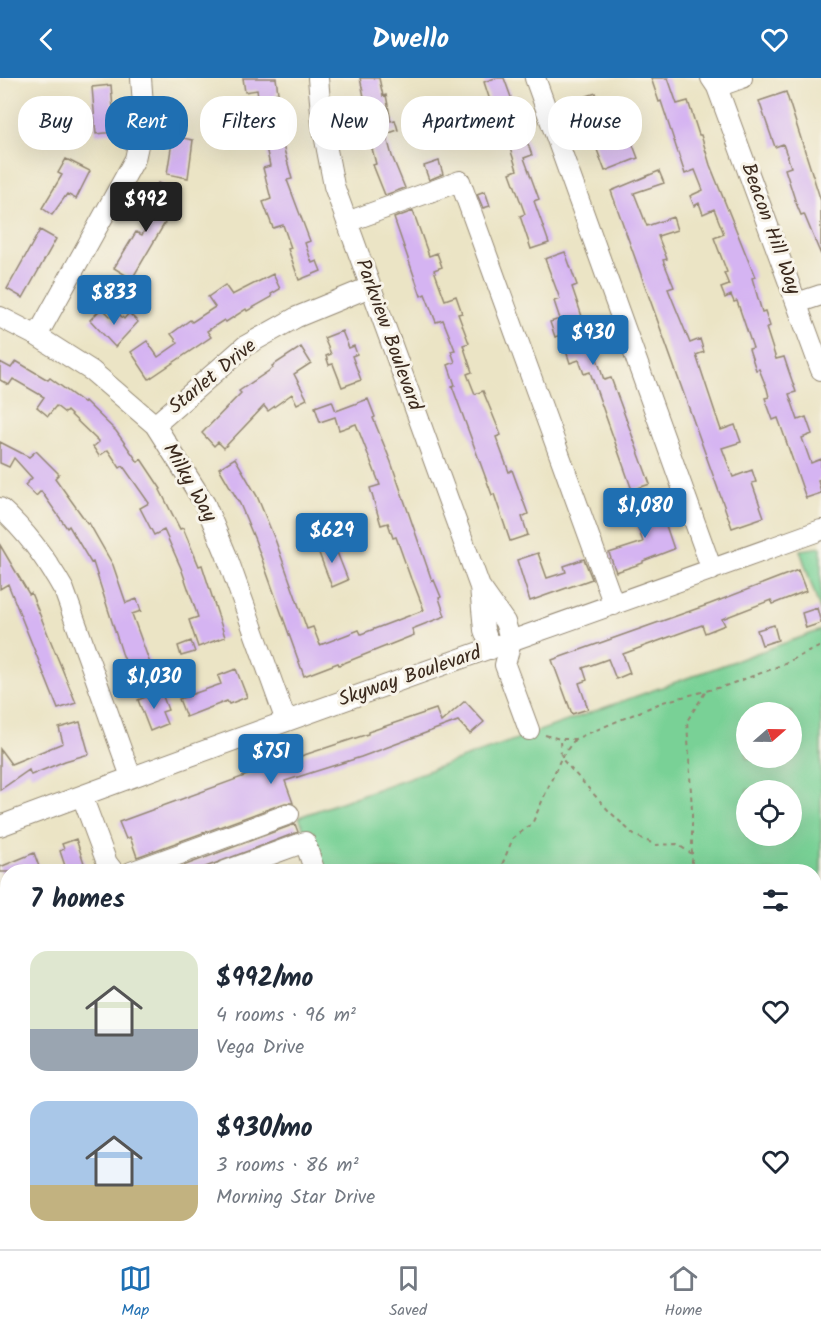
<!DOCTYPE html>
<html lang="en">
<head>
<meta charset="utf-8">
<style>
  body { margin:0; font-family:Kalam,sans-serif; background:#f6f6f7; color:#1f2937; height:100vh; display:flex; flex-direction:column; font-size:22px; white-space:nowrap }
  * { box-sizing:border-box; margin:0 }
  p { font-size:20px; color:#747a83 }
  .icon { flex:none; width:33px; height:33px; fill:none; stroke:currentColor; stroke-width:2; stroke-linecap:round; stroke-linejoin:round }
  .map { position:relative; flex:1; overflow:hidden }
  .sheet { position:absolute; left:0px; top:786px; width:822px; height:386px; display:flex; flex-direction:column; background:#fff; border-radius:24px 24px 0 0; box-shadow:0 6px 24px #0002 }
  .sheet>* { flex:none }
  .hud { position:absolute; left:18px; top:18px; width:786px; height:54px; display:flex; gap:12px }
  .needle { width:39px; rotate:70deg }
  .tools { position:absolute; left:736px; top:624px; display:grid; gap:12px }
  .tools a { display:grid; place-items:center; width:66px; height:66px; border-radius:50%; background:#fff; box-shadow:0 6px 24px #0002; font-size:30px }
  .price { position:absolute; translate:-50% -51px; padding:0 14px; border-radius:6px; background:#1f6fb2; color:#fff; font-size:20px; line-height:39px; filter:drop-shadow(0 2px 3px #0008) }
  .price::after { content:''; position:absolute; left:50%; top:36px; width:18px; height:14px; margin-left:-9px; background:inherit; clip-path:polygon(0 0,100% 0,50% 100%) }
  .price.on { background:#222; color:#fff }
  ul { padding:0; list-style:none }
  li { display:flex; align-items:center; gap:18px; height:150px; padding:0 30px }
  li span { display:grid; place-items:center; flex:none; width:168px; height:120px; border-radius:18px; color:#555 }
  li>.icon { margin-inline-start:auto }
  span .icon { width:72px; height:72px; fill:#fffc; stroke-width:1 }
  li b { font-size:26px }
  h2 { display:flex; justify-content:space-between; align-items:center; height:72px; padding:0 30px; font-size:26px }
  .chip { padding:0 21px; border-radius:24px; background:#fff; box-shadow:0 6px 24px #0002; font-size:21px; line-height:54px }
  .chip.on { background:#1f6fb2; color:#fff }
  header { display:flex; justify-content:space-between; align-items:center; height:78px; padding:0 30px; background:#1f6fb2; color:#fff; font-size:27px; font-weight:700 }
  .dock { display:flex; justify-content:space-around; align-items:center; height:84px; border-top:2px solid #e0e1e3; background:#fff; font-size:16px; color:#747a83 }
  .dock a { display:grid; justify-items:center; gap:3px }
  .dock .on { color:#1f6fb2 }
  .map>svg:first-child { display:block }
  .green { fill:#79d196; stroke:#5a7e5a; stroke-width:1.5; fill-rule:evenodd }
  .building { fill:#d5b4f2 }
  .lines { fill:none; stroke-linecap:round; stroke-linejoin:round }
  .minor-casing { stroke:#938772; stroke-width:22 }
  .path { stroke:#938772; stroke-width:2; stroke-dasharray:4.5 4.5; stroke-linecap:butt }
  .minor { stroke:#fff; stroke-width:20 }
  .labels { text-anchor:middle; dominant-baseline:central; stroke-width:6; stroke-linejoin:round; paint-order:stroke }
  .street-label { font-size:20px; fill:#3b2a1e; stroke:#f7f3e8 }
</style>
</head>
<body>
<header><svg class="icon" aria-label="back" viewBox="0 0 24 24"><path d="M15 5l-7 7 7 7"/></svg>Dwello<svg class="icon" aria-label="heart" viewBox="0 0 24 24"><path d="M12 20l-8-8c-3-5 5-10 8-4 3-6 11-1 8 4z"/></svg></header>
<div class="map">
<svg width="821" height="1171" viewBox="0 0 821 1171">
  <rect width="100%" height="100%" fill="#f7f3e8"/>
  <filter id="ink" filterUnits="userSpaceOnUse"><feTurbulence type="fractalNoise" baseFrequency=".0167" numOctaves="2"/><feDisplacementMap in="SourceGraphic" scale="12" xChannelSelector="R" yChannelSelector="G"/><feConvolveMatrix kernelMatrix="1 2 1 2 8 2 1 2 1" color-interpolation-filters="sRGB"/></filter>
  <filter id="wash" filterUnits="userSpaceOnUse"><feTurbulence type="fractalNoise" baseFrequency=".008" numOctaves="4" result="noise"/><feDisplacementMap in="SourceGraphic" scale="24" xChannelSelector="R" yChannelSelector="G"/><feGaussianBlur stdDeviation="1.35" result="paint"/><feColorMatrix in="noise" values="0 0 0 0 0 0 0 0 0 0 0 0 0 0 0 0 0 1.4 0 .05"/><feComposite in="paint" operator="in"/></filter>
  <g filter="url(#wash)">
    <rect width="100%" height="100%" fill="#ebe4c5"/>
    <path class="green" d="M821,469V535L800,472Z
      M821,552V1171H175L173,1164H814V794L319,793L299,739ZM747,634H792V680H747ZM747,712H792V758H747Z"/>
    <g id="blocks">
      <path class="building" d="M243,0H276L278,15H276L281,60L292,101L287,102L310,163L305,165L312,185L317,183L321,193L299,202L288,171L291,170L283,147L273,150L263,124L271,121L263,90L270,88L262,50L256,51L254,38L261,37L257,12L245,14Z
        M360,0H379L383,18L386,17L391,43L395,42L398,52L386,56L392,78L405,110L385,117L373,87L376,86L365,43L369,42Z
        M495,0H504L532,77L524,80L539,121L534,123L549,165L531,171L520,138L525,136L510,95L517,92L500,39L496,41L484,4Z
        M651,0H668L677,26L688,23L699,57H701L710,87L755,199L752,200L762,234L765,233L770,248L766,250L776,281L784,279L788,291L796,314L789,316L798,342L806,339L812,356L802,360L811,385L821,381V401L818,402L821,415L806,420L778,340L773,342L765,320L769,319L767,311L759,291L756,292L749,271L753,270L737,223L734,224L731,217L725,220L721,210L729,207L724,195L727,194L714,160L724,156L714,131L703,136L699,125L694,128L690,118L703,112L695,92L685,96L661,23L659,24Z
        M111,7L115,54L96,56L92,9Z
        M786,14L821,123V177L804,136L801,137L796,125L785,91L791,89L783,66L775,69L759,23Z
        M596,15L599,24L604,23L616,59L628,54L638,80L605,93L578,21Z
        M173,58L193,62L188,100L167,96Z
        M66,81L90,93L76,121L67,116L52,137L42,130L62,97L58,95Z
        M439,83L443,96L429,102L424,88Z
        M659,93L664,105L634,115L647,148L673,139L677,152L658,158L667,181L663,182L674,209L668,211L690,265L700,261L704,274L696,277L721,352L735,347L741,364L722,370L733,399L752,392L756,404L752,405L764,439L732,450L611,113Z
        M158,105L175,114L161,140L166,143L132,201L114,190L136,154L142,157L152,137L145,133Z
        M485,113L490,128L483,130L477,116Z
        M413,133L429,178L437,175L442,189L434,192L445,222L456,218L462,235L458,236L469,265L463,267L472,294L467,296L475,316L483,313L501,357L496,359L509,394L512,392L528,436L522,439L528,457L510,463L494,416L492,417L452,308L455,307L448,287L455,284L451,273L455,272L443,242L436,244L425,216L421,218L394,140Z
        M40,152L56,161L23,220L7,211Z
        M565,174L577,207L572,209L589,259L596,257L599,266L593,268L604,302L611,300L650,406L632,412L590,294L584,296L579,282L570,285L561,257L555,259L550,244L560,241L554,223L560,221L545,181Z
        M273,196L280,211L271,216L272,219L247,233L246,231L226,244L224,242L207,253L211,259L149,301L131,274L147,263L158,279L178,265L171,256L190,242L192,244L215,229L208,219L225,207L232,217Z
        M102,230L114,242L119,236L124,241L129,235L138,244L115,269L90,242Z
        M342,253L349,270L354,268L357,276L352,278L361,302L342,309L333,286L329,287L326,278L331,276L324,260Z
        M301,269L311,285L294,296L307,321L297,326L292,316L268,333L264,328L224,370L218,364L214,368L202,355L241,315L239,313L273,290L272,288Z
        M16,283L48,302L50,300L84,325L85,323L116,353L138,384L141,381L161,411L160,412L180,451L183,450L199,488L202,487L225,559L198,569L189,542L198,539L181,490L164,452L154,457L140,430L149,425L123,388L120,390L108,372L99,378L93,369L99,364L67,333L65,335L56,328L48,338L37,329L44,319L13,301L9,307L0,302V284L11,290Z
        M368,321L375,339L373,340L391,384L432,503L434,502L441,519L439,520L445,538L412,551L414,557L339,587L338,585L304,598L255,462L240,426L219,390L235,380L257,418L276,464L307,551L313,549L320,567L359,552L361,556L424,532L412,501H411L396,459L393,460L388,445L381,447L370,410L380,407L356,346L339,352L335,339L320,344L315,329L332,323L336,333Z
        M0,364L29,379L36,373L59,396L55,400L88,446L89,445L113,487L126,525L137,521L141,533L132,536L151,588L144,590L147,597L133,603L122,575L93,484L91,485L69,448L67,450L41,413L36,418L25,407L32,400L14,380L9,389L0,385Z
        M658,424L674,471L643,483V485L616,494L609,475L643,464L632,433Z
        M333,464L348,502L332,509L317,470Z
        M0,467L29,516L31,515L76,625L58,631L8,506L0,511Z
        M538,475L547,500L566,494L564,488L584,481L592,501L530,523L517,482Z
        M798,492L806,513L773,526L771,522L722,541L725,547L705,555L702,547L623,576L630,595L616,601L608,581L583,590L587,602L579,605L588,631L572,636L552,582L710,526Z
        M817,530L821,545L806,550L802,535Z
        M774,547L778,562L762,567L757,552Z
        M191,563L195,574L181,578L178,568Z
        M236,591L247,619L229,626L227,623L186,639L179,621L221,606L218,598Z
        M161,613L168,632L162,634L167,646L150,653L138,622Z
        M465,623L484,644L470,656L458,643L361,679L285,703L293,725H285L137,779L130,759L126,761L119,744L283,684L368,656V654L436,631L441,644Z
        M80,644L89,676L65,683L31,697L29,692L0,712V671L11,686L63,665L59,650Z
        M295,746L298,754L203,790L192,794H167Z
        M76,761L87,794H67L60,773L64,771L62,766Z
        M34,775L41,794H0V789Z"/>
    </g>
  </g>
  <g filter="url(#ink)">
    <use href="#blocks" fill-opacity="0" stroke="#938772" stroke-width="1.5"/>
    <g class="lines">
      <defs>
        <path id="minor" d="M318,0L322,46L334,108L480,509L484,552L491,571
          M535,0L712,492
          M711,0L717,9L742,0
          M717,9L821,292
          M347,144L460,103L614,527
          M797,225L821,217
          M0,239L37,258L92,293L155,347L205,426L226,476L286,643
          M37,258L135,81L144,40L141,0
          M155,347L245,268L297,239L370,209
          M0,430C27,454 46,480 64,512L131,699
          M481,510L505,544L511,564L505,587L529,652
          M82,718L107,785L114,794
          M0,748C272,646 547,551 821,452
          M131,794L289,736
          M223,794L305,764L315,794
          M0,927L8,924
          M0,946L8,944
          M0,1006L8,1004
          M0,1095L3,1083L8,1081
          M0,1163L3,1171
          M162,1164L165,1171"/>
      </defs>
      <use href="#minor" class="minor-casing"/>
      <path class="path" d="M545,657L560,661H575L663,624L725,608L772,591L821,568
        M575,661L561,680L609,733L634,757L656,767L677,766L692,776
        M499,794L513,760L532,746L547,712L561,680L560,662
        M692,794V733L687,643L706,613
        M814,900L821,904
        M814,1143L821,1132
        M542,1164L544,1171
        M330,1171L353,1164
        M792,1171L797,1169L800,1164"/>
      <use href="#minor" class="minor"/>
    </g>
  </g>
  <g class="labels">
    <g class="street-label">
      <text transform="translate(770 151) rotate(70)">Beacon Hill Way</text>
      <text transform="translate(388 257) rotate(70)">Parkview Boulevard</text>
      <text transform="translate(213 299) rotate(-39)">Starlet Drive</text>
      <text transform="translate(189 405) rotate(60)">Milky Way</text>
      <text transform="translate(410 599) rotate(-19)">Skyway Boulevard</text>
    </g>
  </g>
</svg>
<div class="tools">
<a><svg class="needle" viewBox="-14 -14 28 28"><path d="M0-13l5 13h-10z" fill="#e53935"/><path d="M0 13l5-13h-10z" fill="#747a83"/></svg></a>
<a><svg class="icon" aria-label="locate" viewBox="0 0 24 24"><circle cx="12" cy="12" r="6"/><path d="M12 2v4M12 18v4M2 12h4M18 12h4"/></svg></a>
</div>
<b class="price on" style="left:146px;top:155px">$992</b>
<b class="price" style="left:114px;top:248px">$833</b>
<b class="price" style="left:593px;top:288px">$930</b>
<b class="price" style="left:645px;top:461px">$1,080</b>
<b class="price" style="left:332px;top:486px">$629</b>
<b class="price" style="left:154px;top:632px">$1,030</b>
<b class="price" style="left:271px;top:707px">$751</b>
<div class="hud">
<a class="chip">Buy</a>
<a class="chip on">Rent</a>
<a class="chip">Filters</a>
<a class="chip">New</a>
<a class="chip">Apartment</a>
<a class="chip">House</a>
</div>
<section class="sheet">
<h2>7 homes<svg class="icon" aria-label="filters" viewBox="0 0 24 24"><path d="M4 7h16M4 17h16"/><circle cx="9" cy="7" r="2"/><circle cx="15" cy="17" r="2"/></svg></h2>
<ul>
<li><span style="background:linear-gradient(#dfe7d0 65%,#9aa5b1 0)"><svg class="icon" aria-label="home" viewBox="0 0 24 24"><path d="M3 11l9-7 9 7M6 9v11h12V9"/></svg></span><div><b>$992/mo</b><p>4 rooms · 96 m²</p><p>Vega Drive</p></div><svg class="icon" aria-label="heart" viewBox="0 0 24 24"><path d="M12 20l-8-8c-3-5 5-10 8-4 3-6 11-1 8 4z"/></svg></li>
<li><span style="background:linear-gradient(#a9c7e8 70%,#c2b280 0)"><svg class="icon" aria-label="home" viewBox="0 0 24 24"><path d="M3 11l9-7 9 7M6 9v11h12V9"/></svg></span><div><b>$930/mo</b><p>3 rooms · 86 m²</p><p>Morning Star Drive</p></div><svg class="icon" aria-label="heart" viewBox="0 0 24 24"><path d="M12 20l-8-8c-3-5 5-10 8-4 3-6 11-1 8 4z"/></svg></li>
</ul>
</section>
</div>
<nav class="dock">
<a class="on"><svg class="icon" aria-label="map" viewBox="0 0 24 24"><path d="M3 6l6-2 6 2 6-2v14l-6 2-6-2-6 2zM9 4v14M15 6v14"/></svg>Map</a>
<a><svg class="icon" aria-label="saved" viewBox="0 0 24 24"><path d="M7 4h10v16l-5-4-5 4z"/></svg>Saved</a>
<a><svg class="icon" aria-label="home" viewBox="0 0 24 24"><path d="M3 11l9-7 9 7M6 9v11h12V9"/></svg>Home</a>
</nav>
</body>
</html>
